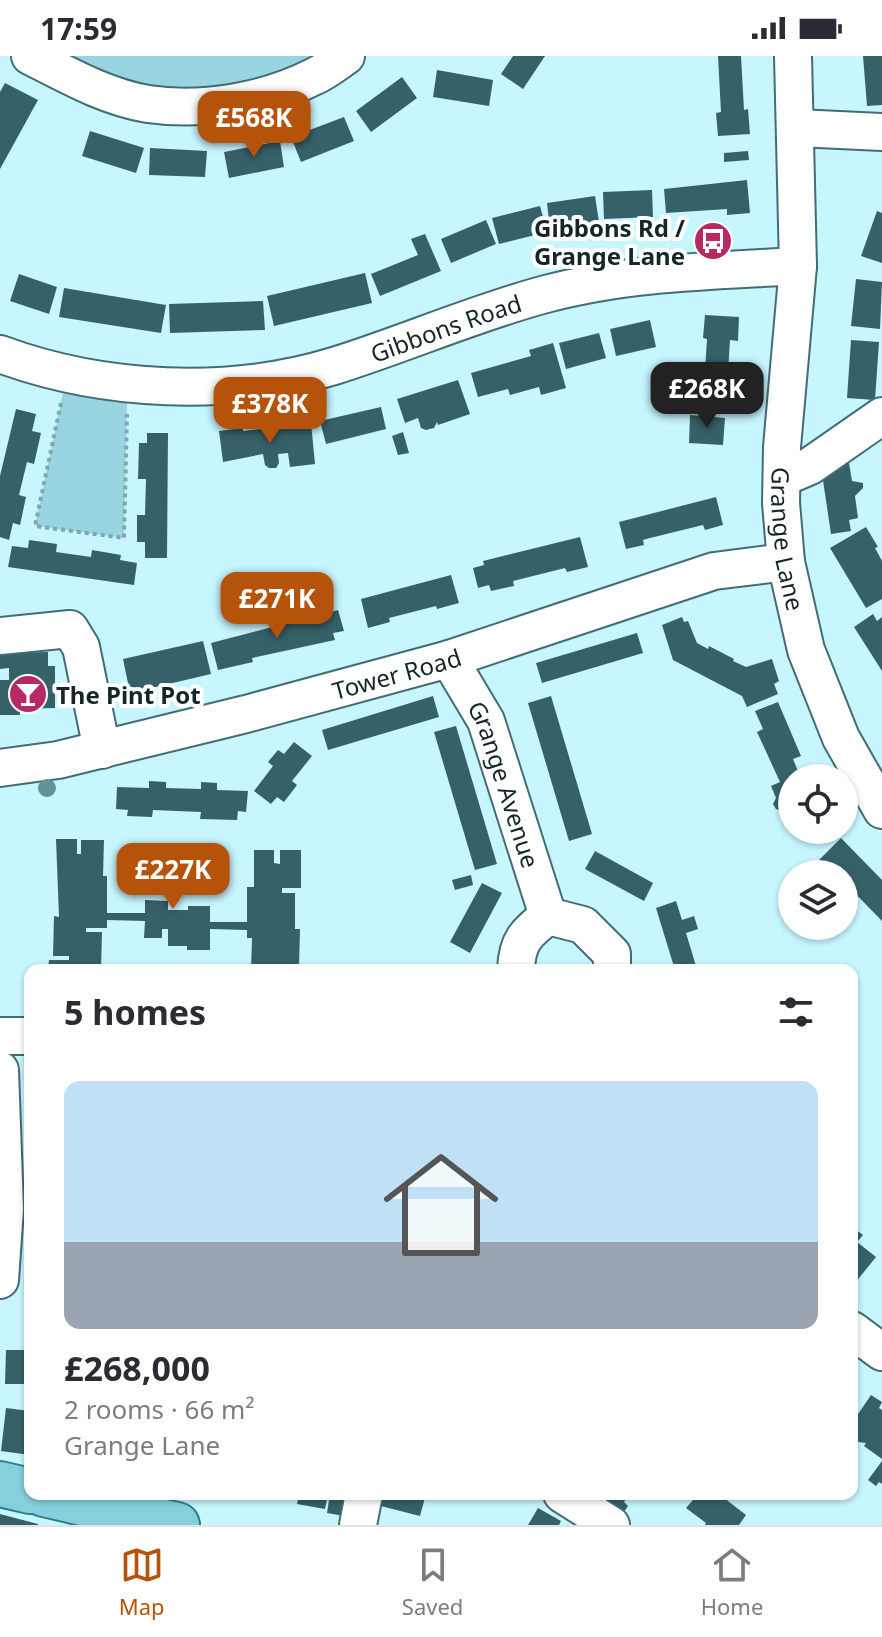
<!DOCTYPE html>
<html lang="en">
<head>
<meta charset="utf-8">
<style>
  body { margin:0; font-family:"Noto Sans",sans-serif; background:#f7f7f7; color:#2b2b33; height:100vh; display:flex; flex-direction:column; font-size:30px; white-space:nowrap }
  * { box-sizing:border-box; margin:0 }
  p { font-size:26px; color:#7c7c81 }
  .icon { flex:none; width:44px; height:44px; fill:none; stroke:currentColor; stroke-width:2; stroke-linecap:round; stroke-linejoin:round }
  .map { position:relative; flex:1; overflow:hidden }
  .details { position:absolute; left:24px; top:908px; width:834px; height:536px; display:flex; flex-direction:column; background:#fff; border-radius:16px; box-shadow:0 2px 6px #0004 }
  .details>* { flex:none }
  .fabs { position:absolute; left:778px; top:708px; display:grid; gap:16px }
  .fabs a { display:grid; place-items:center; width:80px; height:80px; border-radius:50%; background:#fff; box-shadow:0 2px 6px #0004; font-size:40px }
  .price { position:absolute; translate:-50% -68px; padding:0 18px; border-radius:16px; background:#b45309; color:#fff; font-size:26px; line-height:52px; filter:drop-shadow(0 2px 4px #0008) }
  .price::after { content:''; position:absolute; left:50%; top:48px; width:24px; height:18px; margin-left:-12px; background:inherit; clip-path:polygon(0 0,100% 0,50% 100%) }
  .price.selected { background:#222; color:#fff }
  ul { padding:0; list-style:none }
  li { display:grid; align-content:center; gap:16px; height:424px; padding:0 40px }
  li+li { border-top:2px solid #e1e1e2 }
  li span { display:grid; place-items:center; height:248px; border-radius:16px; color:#555 }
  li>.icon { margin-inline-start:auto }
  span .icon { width:144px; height:144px; fill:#fffc; stroke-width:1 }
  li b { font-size:34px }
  h2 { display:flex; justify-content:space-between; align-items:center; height:96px; padding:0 40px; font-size:34px }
  .status { display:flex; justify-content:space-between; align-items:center; height:56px; padding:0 40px; background:#fff; direction:ltr }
  .status svg { height:22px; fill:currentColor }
  .dock { display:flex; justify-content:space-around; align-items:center; height:112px; border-top:2px solid #e1e1e2; background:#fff; font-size:22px; color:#7c7c81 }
  .dock a { display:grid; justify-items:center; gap:4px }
  .dock .selected { color:#b45309 }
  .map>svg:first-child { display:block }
  .green { fill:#98d5e0 }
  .building { fill:#366169 }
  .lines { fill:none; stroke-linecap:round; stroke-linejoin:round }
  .minor-casing { stroke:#426d75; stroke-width:40 }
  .major-casing { stroke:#29808e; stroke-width:48 }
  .path { stroke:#82a6ad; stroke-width:4; stroke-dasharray:4 4; stroke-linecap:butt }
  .minor { stroke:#fff; stroke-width:36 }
  .major { stroke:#85d0dc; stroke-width:44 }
  .tree { fill:#63929b }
  .labels { text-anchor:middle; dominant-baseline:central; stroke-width:8; stroke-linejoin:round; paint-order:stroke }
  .poi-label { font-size:24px; font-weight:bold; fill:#142629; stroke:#fff; text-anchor:end }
  .street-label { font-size:24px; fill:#142629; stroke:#fff }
</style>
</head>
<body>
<div class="status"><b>17:59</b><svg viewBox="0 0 49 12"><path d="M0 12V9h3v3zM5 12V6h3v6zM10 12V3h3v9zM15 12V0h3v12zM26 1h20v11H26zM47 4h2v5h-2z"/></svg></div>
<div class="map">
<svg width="882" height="1469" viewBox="0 0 882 1469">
  <rect width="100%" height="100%" fill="#c7f6ff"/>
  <path class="green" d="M54,0H334L277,26L166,38Z
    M63,337L127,347L124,482L35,470Z"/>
  <path class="building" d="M513,0H545L523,33L501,18Z
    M718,0H741L744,54L748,53L750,78L718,80L716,57L721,56Z
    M863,0H882V49L867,50Z
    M437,14L493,24L489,50L433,41Z
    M402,21L417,42L371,76L356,55Z
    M5,27L38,44L0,113V36Z
    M344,61L354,85L301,106L291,81Z
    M90,75L144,92L136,117L82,100Z
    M280,85L284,111L229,122L224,96Z
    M150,92L207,95L205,121L149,119Z
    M748,95L749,104L724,106V97Z
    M747,124L750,157L727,159V153L666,157L664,133Z
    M652,134L653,161L604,163L603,136Z
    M595,140L599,166L550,173L547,147Z
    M540,150L547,176L499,188L492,162Z
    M877,155L882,157V207L861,200Z
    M486,164L496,188L451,207L441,183Z
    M425,178L441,215L380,240L371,218L418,199L411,183Z
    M365,217L372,247L274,270L267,240Z
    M19,218L57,231L49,258L10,245Z
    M856,223L882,226L880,273L851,270Z
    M64,232L166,249L161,277L59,261Z
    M263,245L265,274L170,277L169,248Z
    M705,259L739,261L738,285L730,284L726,348L703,346L707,283L703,282Z
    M650,264L656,291L616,300L610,273Z
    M599,277L606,302L566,313L559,287Z
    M851,284L879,286L875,344L847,342Z
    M553,287L566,332L541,339L539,331L510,339L508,333L478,341L471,317L531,300L529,294Z
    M458,324L470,358L438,369L437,366L434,372L426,374L421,372L418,362L405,367L397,343Z
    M381,351L386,373L326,388L320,365Z
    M16,353L36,358L32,375L41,377L34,408L27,406L19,439L26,441L20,469L13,467L9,484L0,481V420Z
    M690,359L725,362L723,389L689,387Z
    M311,367L315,408L290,411L288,397L278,398L279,407L276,412H269L265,409L263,398L223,406L219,375L243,372V375Z
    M403,376L409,397L398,399L392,380Z
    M147,377H168L167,502H145V486H137V459H145L146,423H138L139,387H147Z
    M849,407L852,425L863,427V432L855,440L858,462L849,464L851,475L831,478L821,411Z
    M716,441L723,469L705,474L703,469L650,482L643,484L644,489L626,493L619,466Z
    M866,471L878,491L875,492L882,505V543L866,552L830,492Z
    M580,481L588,511L567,516L565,512L513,525L514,530L491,535L489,529L478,532L473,512L484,509L483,505Z
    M29,484L57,488L56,496L91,501L92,494L121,499L120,504L137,507L134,529L8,511L12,490L28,492Z
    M451,519L459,547L437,553L436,550L389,562L390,566L368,572L361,543Z
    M338,554L344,575L333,577L335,584L252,602L253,606L218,614L211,587Z
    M873,558L877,565L882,561V615L854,571Z
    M682,561L684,566L688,565L697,587L708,593L709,590L734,603L733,605L746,611L772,603L779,625L774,628L778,638L747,651L742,640L673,604L662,569Z
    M637,577L643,597L542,627L536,607Z
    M203,585L211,618L130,637L123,603Z
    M48,596V610H55V652L20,653V659H0V624H9V612L0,613V597Z
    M433,640L439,661L328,694L322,674Z
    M551,640L592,778L569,785L528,647Z
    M778,646L801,700L793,703L801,722H792V751L782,755L776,753L773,748L776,742L771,730L780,726L757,676L763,673L755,655Z
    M456,670L497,808L475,814L434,676Z
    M294,686L312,700L292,725L297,729L284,746L277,741L271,748L254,735L273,710L268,706L278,694L284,698Z
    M149,725L166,726V732L201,733V726L217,727V734L248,735L246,756L238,755L237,764L200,763L201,756L153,754L152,761L127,760L128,754L116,753L117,731L149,732Z
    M841,782L882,824V865L844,826V818H836L829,811L821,818H805Z
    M56,783H77V798H81V784H104L103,820H107V857H145V844L168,845V854H188V850H210V866H247V831H254V794H274V807L280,808V794H301V832H282V837H295V873H300L299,911L251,914L252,882H247V874L210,873V894H187V890H168V873H162V882H144L145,865L107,864V872H86V876H102L101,914H48L49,904H69V900H53L54,860L59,861Z
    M595,795L653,827L644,845L585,813Z
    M471,819L473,829L455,834L452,824Z
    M482,827L502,837L470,897L450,886Z
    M676,845L682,864L694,860L698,873L686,877L696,910L684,914H675L656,852Z
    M852,1171L863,1179L857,1186L876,1201L855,1227L852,1224Z
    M6,1294H30L26,1328H5Z
    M871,1339L882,1346L879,1352L882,1354V1403L864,1390L866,1387L858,1386V1380L852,1376V1367Z
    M6,1352L30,1355V1399L1,1395Z
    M882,1405V1428L879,1426L876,1430L868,1424Z
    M299,1438H328L325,1453L297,1448Z
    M330,1438H358L355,1462L327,1457Z
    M371,1438H426L420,1460L369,1447Z
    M592,1438H629L624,1446L628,1450L619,1463Z
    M698,1438H719L746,1459L739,1469H705L706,1467L686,1452Z
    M538,1452L561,1465L559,1469H528Z
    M0,1458L38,1468V1469H0Z"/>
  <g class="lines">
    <defs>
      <g id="minor">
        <path d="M30,0C67,19 106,41 148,48C203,56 266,45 315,20C326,15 336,7 346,0"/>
        <path id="s1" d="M793,0L798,210L782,391L781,447L786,506L806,594L841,682L882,754"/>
        <path d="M797,72L882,76"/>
        <path id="s2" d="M0,298C103,336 229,342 334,310C405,288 474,257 546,238C628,216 714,215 798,210"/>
        <path d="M782,422L810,410L882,360"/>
        <path d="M0,580L70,573L81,591L102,694"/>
        <path id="s3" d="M449,603L486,665L548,860"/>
        <path id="s4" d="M0,712L58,704L246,658L449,603L714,515L786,506"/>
        <path d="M548,860L583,869L612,898V914"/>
        <path d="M516,914C517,885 526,877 548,860"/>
        <path d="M0,980H30"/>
        <path d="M0,1014L5,1153L0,1224"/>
        <path d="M852,1274L882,1296"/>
        <path d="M562,1438L611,1469"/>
        <path d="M358,1469L364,1438"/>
      </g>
      <path id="major" d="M0,1428L30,1435
        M44,1438L177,1469"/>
    </defs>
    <use href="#minor" class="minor-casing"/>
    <use href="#major" class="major-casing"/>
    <path class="path" d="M61,347L35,470L124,482L127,358"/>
    <use href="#minor" class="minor"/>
    <use href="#major" class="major"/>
  </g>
  <circle class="tree" cx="47" cy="732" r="9"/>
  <defs>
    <symbol id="bus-disc" viewBox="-11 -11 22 22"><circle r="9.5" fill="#b62a64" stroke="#fff"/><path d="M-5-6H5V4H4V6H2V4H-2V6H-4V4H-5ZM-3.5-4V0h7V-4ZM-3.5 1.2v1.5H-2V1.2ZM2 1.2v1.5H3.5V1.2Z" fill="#fff"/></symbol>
    <symbol id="bar-disc" viewBox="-11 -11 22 22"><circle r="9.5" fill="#b62a64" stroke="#fff"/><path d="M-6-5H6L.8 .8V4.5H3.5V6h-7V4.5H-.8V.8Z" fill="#fff"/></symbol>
  </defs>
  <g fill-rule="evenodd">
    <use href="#bus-disc" x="691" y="163" width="44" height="44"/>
    <use href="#bar-disc" x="6" y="616" width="44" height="44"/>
  </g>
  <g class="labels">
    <g class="poi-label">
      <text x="685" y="171">Gibbons Rd /<tspan x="685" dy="28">Grange Lane</tspan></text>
      <text x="56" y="638" text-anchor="start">The Pint Pot</text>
    </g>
    <g class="street-label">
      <text stroke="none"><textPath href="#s2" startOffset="458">Gibbons Road</textPath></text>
      <text stroke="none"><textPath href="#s1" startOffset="484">Grange Lane</textPath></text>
      <text stroke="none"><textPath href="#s4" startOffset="408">Tower Road</textPath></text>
      <text stroke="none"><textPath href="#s3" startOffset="138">Grange Avenue</textPath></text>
    </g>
  </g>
</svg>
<div class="fabs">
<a><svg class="icon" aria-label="locate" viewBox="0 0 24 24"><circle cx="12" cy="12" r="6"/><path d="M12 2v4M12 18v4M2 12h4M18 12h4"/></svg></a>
<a><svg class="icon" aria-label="layers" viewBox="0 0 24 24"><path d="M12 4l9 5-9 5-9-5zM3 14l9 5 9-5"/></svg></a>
</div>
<b class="price" style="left:254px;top:103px">£568K</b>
<b class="price selected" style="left:707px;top:374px">£268K</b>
<b class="price" style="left:270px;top:389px">£378K</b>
<b class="price" style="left:277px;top:584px">£271K</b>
<b class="price" style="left:173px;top:855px">£227K</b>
<section class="details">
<h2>5 homes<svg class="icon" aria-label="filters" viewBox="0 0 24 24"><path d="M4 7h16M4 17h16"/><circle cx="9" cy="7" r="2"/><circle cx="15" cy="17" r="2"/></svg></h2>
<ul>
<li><span style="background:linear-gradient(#bfe0f5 65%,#9aa5b1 0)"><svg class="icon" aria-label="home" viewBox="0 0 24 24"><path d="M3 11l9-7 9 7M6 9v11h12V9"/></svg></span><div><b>£268,000</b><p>2 rooms · 66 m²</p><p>Grange Lane</p></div></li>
</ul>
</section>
</div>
<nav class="dock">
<a class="selected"><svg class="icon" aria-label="map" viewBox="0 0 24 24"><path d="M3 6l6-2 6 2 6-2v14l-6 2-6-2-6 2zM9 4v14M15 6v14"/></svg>Map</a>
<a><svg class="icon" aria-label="saved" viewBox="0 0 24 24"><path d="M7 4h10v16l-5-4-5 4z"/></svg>Saved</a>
<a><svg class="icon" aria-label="home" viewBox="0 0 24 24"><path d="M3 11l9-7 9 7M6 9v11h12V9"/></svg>Home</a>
</nav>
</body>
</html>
